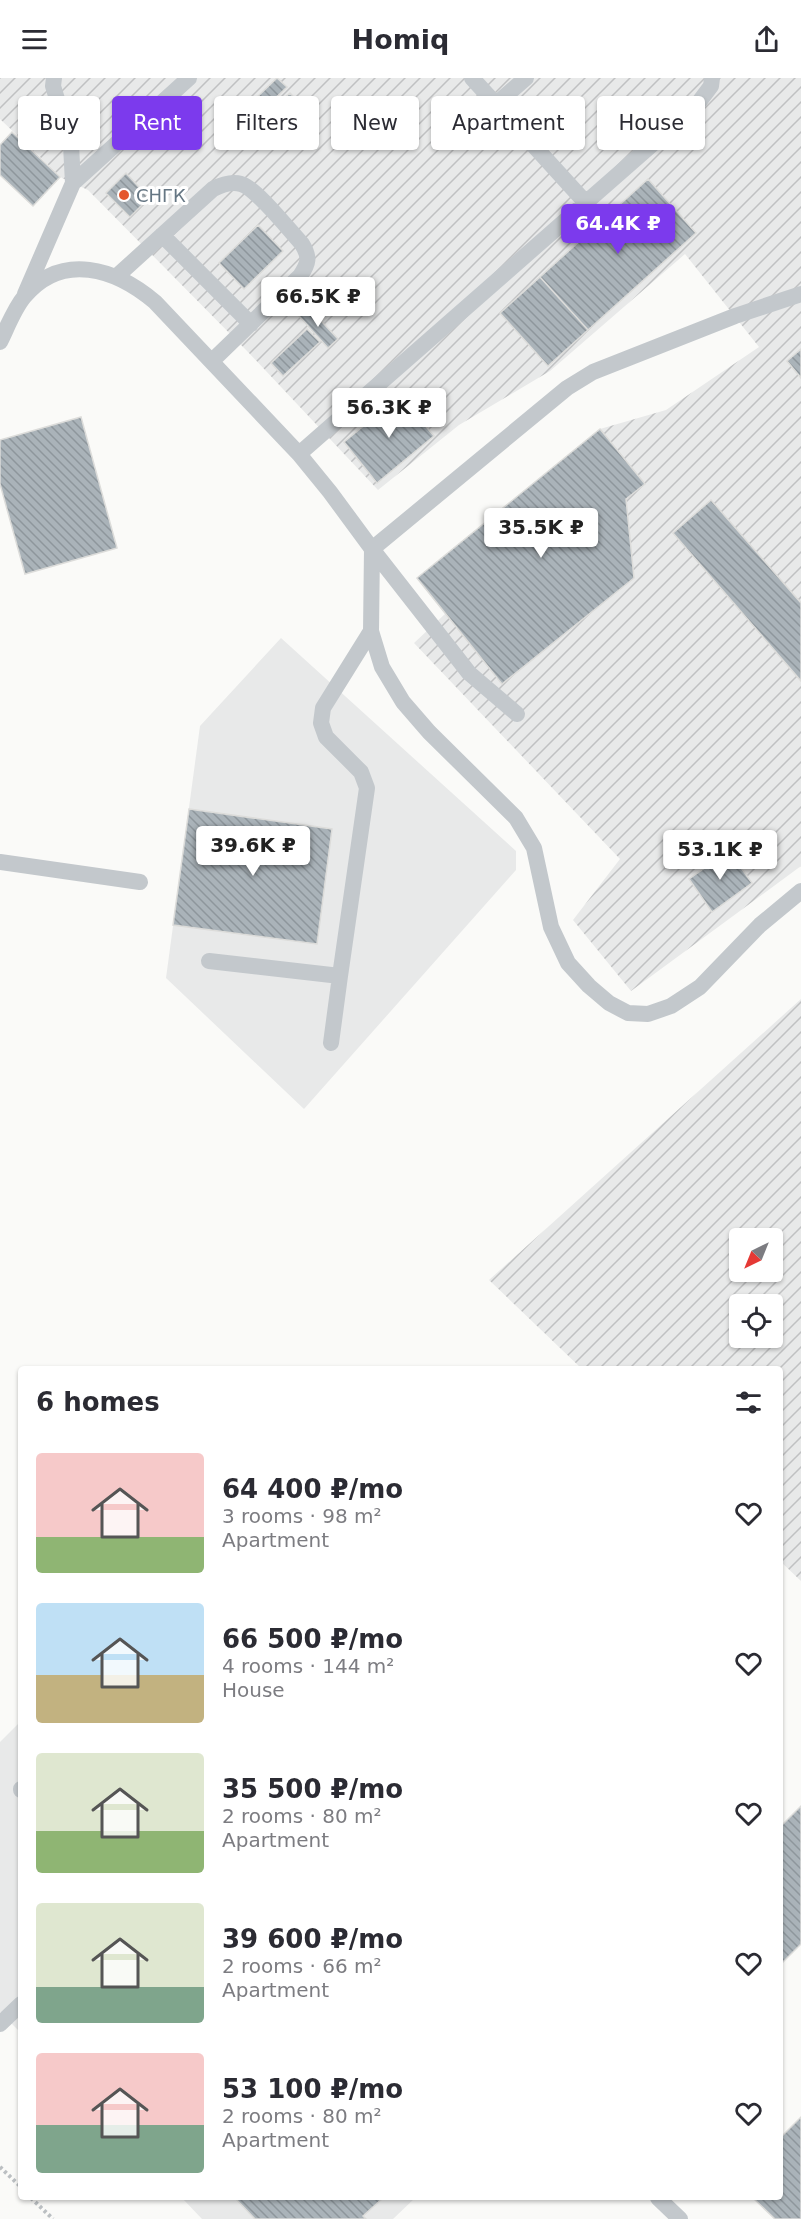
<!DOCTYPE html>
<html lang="en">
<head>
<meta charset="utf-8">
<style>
  body { margin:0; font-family:"DejaVu Sans",sans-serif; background:#f2f2f3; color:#2b2b33; height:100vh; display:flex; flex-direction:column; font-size:22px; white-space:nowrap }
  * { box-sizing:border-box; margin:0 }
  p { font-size:20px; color:#7c7c81 }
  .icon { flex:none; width:33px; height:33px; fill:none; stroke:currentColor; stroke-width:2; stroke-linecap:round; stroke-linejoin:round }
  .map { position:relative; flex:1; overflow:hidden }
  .sheet { position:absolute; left:18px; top:1288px; width:765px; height:834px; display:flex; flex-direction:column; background:#fff; border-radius:6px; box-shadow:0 2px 4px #0004 }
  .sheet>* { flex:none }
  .guide { position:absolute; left:18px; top:18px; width:765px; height:54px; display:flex; gap:12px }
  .needle { width:39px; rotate:223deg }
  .controls { position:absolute; left:729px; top:1150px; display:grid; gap:12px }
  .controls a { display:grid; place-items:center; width:54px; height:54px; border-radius:6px; background:#fff; box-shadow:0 2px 4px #0004; font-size:30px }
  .price { position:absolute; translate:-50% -51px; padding:0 14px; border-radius:6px; background:#fff; color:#222; font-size:20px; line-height:39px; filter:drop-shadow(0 2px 3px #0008) }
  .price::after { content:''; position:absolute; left:50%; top:36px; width:18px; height:14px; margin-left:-9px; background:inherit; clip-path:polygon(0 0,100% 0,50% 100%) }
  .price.on { background:#7c3aed; color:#fff }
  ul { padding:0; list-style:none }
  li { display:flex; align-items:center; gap:18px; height:150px; padding:0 18px }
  li span { display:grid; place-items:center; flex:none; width:168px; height:120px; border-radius:6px; color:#555 }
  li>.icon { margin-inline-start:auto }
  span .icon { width:72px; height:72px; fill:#fffc; stroke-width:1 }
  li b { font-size:26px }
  h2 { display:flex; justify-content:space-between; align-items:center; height:72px; padding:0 18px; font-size:26px }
  .tag { padding:0 21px; border-radius:6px; background:#fff; box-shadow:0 2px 4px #0004; font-size:21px; line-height:54px }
  .tag.on { background:#7c3aed; color:#fff }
  header { display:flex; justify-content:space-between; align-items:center; height:78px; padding:0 18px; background:#fff; font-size:27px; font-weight:800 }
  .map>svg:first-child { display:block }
  .built { fill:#e8e9e9 }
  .industrial { fill:url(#industrial-furrows); fill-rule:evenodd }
  .building { fill:url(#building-back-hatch); stroke:#dcdcda; stroke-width:1.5 }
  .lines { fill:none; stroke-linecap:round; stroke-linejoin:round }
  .path { stroke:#bbbfc2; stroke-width:4; stroke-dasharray:3 3; stroke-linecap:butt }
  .service { stroke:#c3c8cc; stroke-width:16 }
  .poi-dot { fill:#e4572e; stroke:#fff; stroke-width:2 }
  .labels { text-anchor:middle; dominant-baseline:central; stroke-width:6; stroke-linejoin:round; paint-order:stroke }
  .poi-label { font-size:18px; fill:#657683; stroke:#fff; text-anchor:start }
</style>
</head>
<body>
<header><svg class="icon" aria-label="menu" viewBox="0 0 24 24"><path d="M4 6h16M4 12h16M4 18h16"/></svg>Homiq<svg class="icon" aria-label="share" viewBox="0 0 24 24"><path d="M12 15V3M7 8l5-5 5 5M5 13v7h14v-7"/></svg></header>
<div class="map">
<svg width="801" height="2141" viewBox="0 0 801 2141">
  <defs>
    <pattern id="industrial-furrows" width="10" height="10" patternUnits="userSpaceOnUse" patternTransform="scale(1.5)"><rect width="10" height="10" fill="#e8e9e9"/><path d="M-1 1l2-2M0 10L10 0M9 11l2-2" fill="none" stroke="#c0c1c2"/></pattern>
    <pattern id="building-back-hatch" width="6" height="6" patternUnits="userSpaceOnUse" patternTransform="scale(1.5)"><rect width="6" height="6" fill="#aab3b9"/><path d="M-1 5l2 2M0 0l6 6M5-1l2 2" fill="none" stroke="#8e969c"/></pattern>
  </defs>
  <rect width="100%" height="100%" fill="#fafaf8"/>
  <path class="built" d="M281,560L516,773V792L304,1031L166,900L200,648Z
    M21,1643V1955L0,1934V1664Z
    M182,2120H415L393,2141H202Z"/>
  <path class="industrial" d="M0,0H801V788L631,913L573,842L620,781L414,565L445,536L417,500L600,351L666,332L759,269L685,176L550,293L459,347L378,412L248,274L88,112L62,100L0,41Z
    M801,921V1503L780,1483V1292L582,1291L489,1202ZM740,1161H772V1194H740ZM740,1227H772V1260H740Z"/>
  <path class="building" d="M277,0L287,9L243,51L234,41Z
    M290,15L299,25L256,66L246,56Z
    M12,54L60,99L33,128L0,97V67Z
    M126,95L149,120L130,139L106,115Z
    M648,101L696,155L588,252L540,199Z
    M258,147L283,173L244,211L219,185Z
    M540,199L588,252L548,288L500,235Z
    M308,229L338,261L328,270L299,238Z
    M307,251L320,264L283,298L271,285Z
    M801,271V300L787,283Z
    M400,318L434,358L377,405L344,364Z
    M81,339L117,470L25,496L0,406V362Z
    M600,351L645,406L626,421L634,500L502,606L417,500Z
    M711,422L801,525V603L673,455Z
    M189,731L332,751L317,866L173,847Z
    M729,773L752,805L712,834L689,801Z
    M801,1728V1866L780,1887V1749Z
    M801,2039V2141H775L753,2120H780V2060Z
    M235,2120H383L363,2138L366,2141H255Z"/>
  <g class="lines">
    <path class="path" d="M0,2089L21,2109
      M31,2120L53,2141"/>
    <path class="service" d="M54,0L53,8L71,67L73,105
      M472,0L586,125
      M496,26L526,0
      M162,157L251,246
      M117,198L213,111C221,107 231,103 241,106C256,110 290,153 302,166C310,179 309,185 300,198L212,283
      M25,216L73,105L189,0
      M0,264C7,250 14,231 24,219C62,173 116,191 155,224L299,376L330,414L372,471L371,553L382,589L403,624L429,654L516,740L534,770L551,849L568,885L589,908L609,925L628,935L648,936L671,928L700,909L760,847L801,813
      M299,376L696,28L711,8L712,0
      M517,636L469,595L372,471L567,310L593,294L735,238L801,216
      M0,784L140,804
      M209,883L340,898L367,710L361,694L326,659L321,645L323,630L371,553
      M331,965L340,898
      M21,1711V1712
      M0,1946L21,1926
      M658,2120L680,2141"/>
  </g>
  <circle class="poi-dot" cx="124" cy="117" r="6"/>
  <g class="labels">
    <g class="poi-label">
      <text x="136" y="117">СНГК</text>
    </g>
  </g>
</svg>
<div class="controls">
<a><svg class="needle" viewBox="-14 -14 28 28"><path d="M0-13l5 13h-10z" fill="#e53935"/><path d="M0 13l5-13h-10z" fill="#7c7c81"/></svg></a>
<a><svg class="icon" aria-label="locate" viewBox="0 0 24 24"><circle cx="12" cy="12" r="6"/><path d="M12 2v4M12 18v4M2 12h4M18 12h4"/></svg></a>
</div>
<b class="price on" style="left:618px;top:177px">64.4K ₽</b>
<b class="price" style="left:318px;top:250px">66.5K ₽</b>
<b class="price" style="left:389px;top:361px">56.3K ₽</b>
<b class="price" style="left:541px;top:481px">35.5K ₽</b>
<b class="price" style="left:253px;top:799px">39.6K ₽</b>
<b class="price" style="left:720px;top:803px">53.1K ₽</b>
<div class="guide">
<a class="tag">Buy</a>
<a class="tag on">Rent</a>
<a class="tag">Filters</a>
<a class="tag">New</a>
<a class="tag">Apartment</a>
<a class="tag">House</a>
</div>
<section class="sheet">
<h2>6 homes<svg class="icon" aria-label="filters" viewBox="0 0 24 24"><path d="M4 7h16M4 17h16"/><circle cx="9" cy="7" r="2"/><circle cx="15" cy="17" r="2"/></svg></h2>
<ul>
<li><span style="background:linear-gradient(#f6c9c9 70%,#8fb573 0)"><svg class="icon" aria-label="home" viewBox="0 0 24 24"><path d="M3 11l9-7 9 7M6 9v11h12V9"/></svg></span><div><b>64 400 ₽/mo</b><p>3 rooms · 98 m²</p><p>Apartment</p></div><svg class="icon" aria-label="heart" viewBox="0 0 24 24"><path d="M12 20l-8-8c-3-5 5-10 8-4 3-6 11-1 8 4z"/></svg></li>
<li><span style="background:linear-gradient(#bfe0f5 60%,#c2b280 0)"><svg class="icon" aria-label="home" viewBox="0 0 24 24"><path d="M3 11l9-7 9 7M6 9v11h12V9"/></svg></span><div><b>66 500 ₽/mo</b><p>4 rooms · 144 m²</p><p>House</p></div><svg class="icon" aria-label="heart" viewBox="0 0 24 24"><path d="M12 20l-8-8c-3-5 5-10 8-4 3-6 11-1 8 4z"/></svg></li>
<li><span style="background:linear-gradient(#dfe7d0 65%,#8fb573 0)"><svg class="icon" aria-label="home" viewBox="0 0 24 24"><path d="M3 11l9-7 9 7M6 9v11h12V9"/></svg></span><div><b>35 500 ₽/mo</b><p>2 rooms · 80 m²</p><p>Apartment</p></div><svg class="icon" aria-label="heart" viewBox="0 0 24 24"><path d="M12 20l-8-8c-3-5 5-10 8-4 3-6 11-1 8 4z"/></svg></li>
<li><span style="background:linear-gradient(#dfe7d0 70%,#7fa58c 0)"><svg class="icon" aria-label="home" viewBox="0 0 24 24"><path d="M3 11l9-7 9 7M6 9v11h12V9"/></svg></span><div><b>39 600 ₽/mo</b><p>2 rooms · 66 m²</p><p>Apartment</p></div><svg class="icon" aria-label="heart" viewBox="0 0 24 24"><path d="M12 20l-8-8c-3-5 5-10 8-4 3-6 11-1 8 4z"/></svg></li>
<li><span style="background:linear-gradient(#f6c9c9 60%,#7fa58c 0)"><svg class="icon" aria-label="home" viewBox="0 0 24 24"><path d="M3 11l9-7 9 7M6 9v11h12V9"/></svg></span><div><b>53 100 ₽/mo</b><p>2 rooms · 80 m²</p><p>Apartment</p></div><svg class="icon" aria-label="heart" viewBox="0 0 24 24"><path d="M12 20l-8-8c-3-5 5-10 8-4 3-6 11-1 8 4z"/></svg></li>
</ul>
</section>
</div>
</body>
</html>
